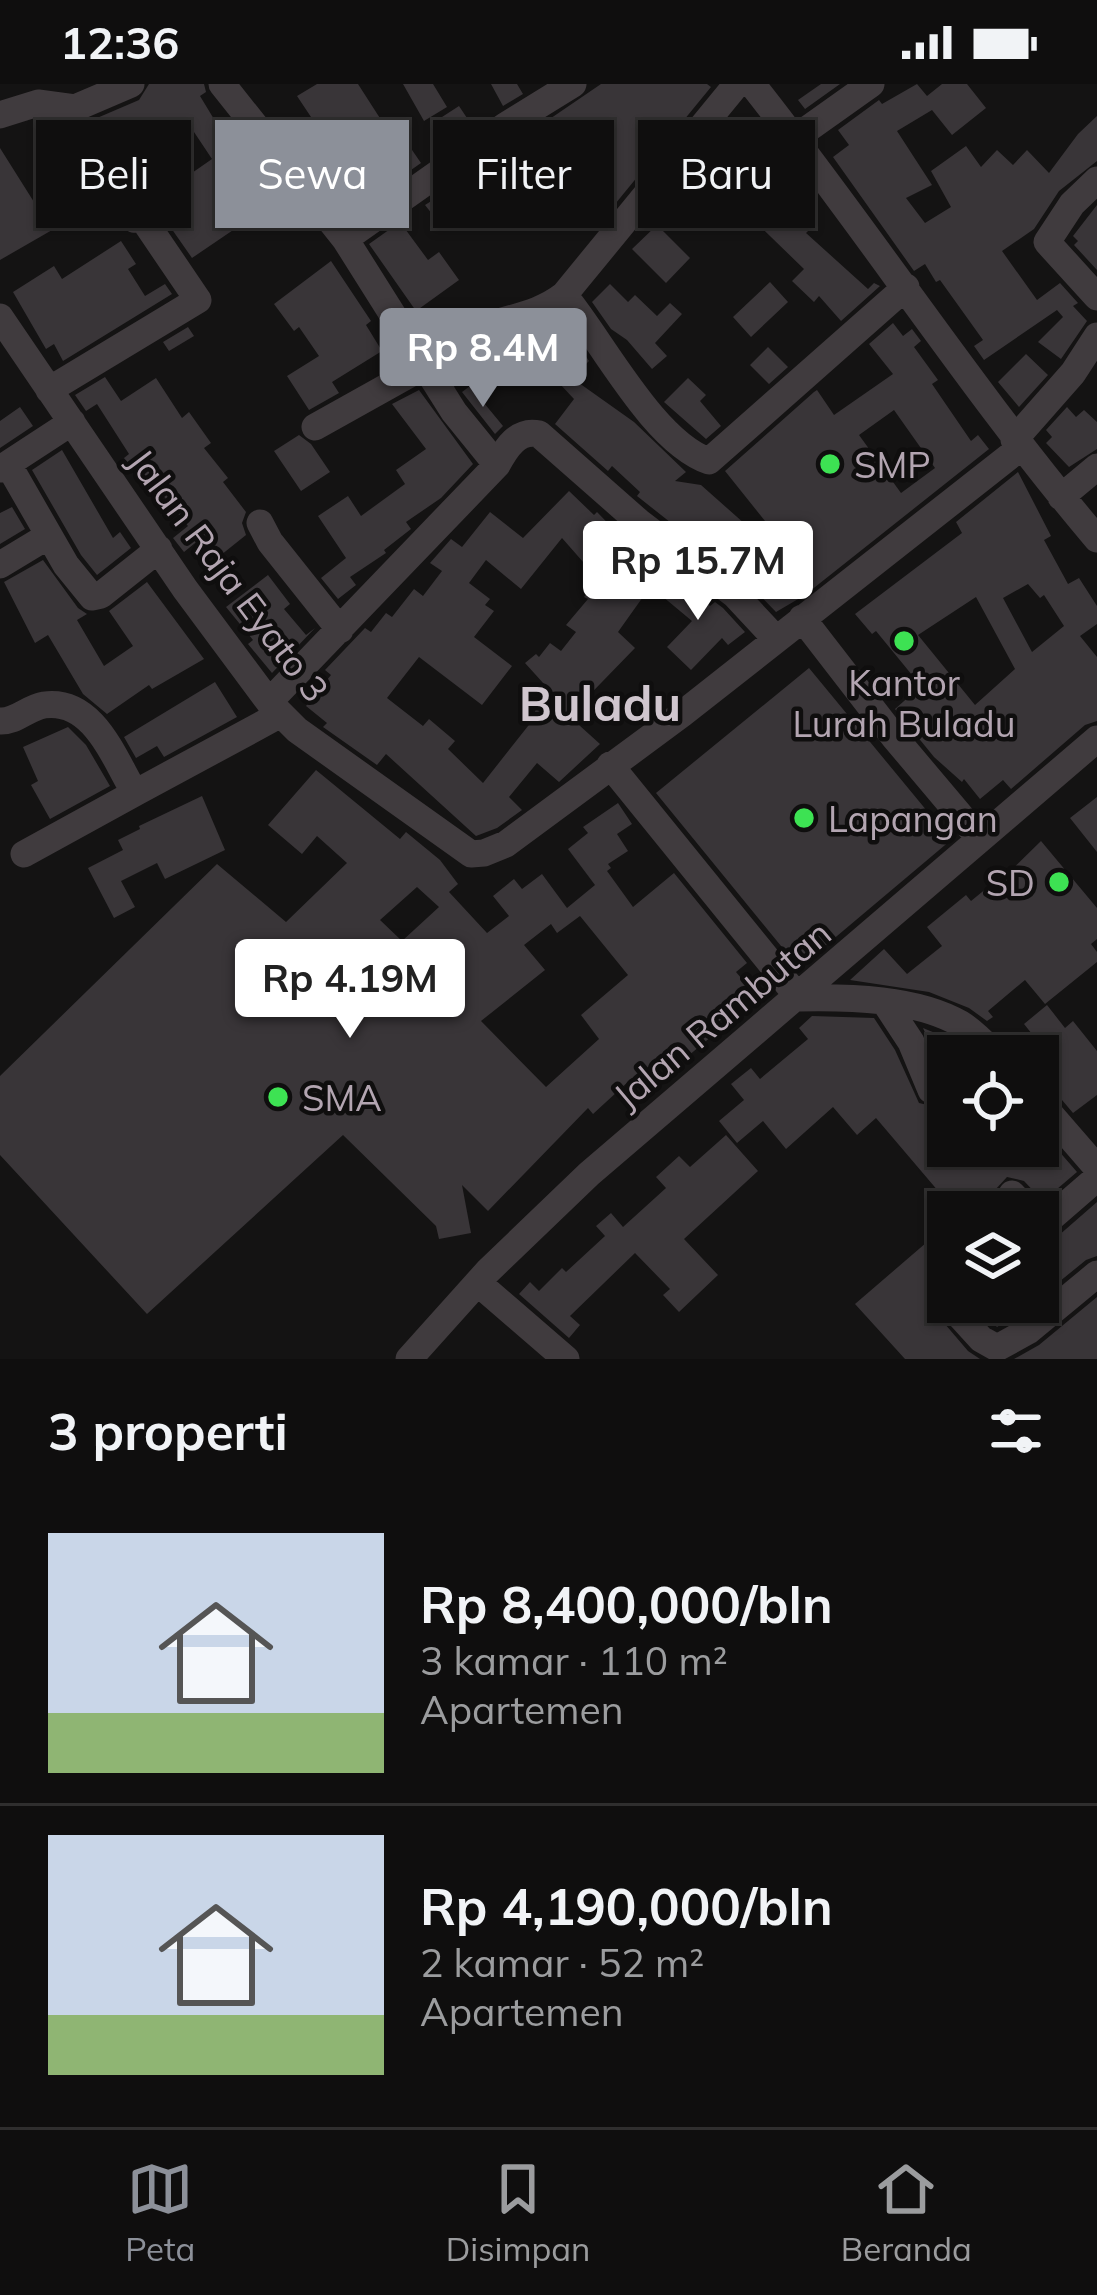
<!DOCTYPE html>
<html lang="id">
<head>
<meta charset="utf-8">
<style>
  body { margin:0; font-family:Mulish,sans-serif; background:#181717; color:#f1f3f6; height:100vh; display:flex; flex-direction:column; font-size:45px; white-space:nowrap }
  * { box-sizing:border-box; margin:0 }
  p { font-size:39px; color:#9b9c9e }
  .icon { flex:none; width:66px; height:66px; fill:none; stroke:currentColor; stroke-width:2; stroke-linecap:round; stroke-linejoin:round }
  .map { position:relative; height:1275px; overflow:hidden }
  .drawer { display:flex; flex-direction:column; background:#0f0e0e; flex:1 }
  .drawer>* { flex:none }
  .hud { position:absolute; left:36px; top:36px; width:1026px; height:108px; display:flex; gap:24px }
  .controls { position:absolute; left:927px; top:951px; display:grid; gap:24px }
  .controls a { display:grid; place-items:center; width:132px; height:132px; border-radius:0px; background:#0f0e0e; box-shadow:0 3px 9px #0004,0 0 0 3px #2f2e2e; font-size:60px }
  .price { position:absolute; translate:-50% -102px; padding:0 27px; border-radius:12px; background:#fff; color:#222; font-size:39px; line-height:78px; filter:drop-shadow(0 3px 6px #0008) }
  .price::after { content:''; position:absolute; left:50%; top:72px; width:36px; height:27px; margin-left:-18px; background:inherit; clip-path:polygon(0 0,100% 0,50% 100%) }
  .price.current { background:#8c9099; color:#fff }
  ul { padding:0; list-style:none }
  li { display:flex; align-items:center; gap:36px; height:300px; padding:0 48px }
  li+li { border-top:3px solid #2f2e2e }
  li span { display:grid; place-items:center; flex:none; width:336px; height:240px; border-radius:0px; color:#555 }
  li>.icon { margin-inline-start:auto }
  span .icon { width:144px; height:144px; fill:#fffc; stroke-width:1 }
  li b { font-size:51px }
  h2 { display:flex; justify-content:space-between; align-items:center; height:144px; padding:0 48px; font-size:51px }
  .pill { padding:0 42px; border-radius:0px; background:#0f0e0e; box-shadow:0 3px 9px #0004,0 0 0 3px #2f2e2e; font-size:42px; line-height:108px }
  .pill.current { background:#8c9099; color:#fff }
  .status { display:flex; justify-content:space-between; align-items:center; height:84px; padding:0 60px; background:#0f0e0e; direction:ltr }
  .status svg { height:33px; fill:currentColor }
  .menu { display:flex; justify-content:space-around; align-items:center; height:168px; border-top:3px solid #2f2e2e; background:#0f0e0e; font-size:33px; color:#9b9c9e }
  .menu a { display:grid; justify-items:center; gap:6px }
  .menu .current { color:#8c9099 }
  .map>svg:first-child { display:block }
  .building { fill:#393538; fill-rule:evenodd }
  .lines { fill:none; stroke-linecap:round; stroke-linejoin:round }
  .minor { stroke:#403b3e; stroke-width:27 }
  .poi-dot { fill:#3de253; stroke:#0f0e0e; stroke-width:4.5 }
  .labels { text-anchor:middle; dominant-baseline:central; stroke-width:9; stroke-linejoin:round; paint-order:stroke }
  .poi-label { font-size:36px; fill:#b3a5b1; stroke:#0f0e0e; text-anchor:start }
  .street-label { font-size:36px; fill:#b3a5b1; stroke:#0f0e0e }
  .district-label { font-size:48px; font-weight:bold; fill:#d0c6ce; stroke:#0f0e0e }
</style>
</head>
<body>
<div class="status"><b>12:36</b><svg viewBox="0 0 49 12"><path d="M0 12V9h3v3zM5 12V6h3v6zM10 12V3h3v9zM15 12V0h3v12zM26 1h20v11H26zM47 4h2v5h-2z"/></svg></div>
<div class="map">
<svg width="1097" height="1275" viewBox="0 0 1097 1275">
  <rect width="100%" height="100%" fill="#141313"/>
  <path class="building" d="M149,0H204L206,8L200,12L223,50L255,95L261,90L279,115L192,174L155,121L138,114L90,37L139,16ZM194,48L212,75L179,98L160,70Z
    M317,0H358L385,42L392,37L421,79L374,112L362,94L350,103L320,59L301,71L289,55L315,39L297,12Z
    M403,0H433L447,23L424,37Z
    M491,0H517L523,10L503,22Z
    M601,0H707L711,3L602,136L579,114L548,141L531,122L509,138L479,98L504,80L516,97L555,64L538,43Z
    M821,0H840L805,25L798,16Z
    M917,0L927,12L942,0H967L986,24L952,51L932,26L897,47L932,101L906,114L925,139L951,123L931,87L966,62L981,83L997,66L1013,81L1027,66L1049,89L1078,50L1097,32V77L1059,107L1034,145L1002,167L1037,216L1060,199L1078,219L1073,222L1087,237L1061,275L1038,258L1063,233L1057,226L984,276L974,262L983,256L940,196L936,198L925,180L914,187L833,73L849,61L838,46L879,16L882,20Z
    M459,22L473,43L455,55L442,33Z
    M730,36L776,79L770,84L792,105L802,95L812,108L807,113L818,123L808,133L815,140L806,149L868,205L874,199L880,202L841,237L819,212L814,218L792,197L804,185L742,125L756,111L718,78L728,67L716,54Z
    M0,64L39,126L85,97L99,119L0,176Z
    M455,102L468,119L440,140L425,121Z
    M1097,121V186L1074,161L1078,157L1073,152Z
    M400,138L428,176L439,168L459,196L416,227L369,160Z
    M657,141L690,174L666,199L632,165Z
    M121,157L136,180L128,185L145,212L165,200L172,210L63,277L54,260L46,265L13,208L54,182L62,195Z
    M331,177L371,237L366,241L382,267L332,298L339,309L309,326L287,292L319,272L299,243L294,247L274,220Z
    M770,198L788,218L751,253L733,233Z
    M610,200L628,218L635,211L657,232L670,219L682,230L655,259L667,272L652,285L627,256L611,245L592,218Z
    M893,239L903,252L912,245L921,257L914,263L938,296L932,300L971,357L978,351L989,365L805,511L776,528L744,495L762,482L727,441L704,465L637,412L640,408L612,382L608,387L555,340L574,315L544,283L575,256L589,277L572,294L634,338L686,388L675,397L701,401L754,448L765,437L725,387L814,308L817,306L834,331L893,290L869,260ZM894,326L935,384L901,409L859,351Z
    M188,243L194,252L169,267L163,258Z
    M508,254L524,277L481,308L465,286L473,272Z
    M768,263L788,283L769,300L750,281Z
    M1026,270L1048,291L1019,323L998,298Z
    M105,293L121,317L156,294L182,334L189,328L211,359L204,364L228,394L223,398L246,428L242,439L246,451L221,471L205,451L184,468L173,454L188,442L153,399L145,405L124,374L129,370L97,320L86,327L75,311Z
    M688,294L706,311L700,317L721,342L706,355L664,318Z
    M470,302L503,342L495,350L462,308Z
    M419,306L473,380L441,414L406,438L411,445L384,466L386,469L350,493L356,501L338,515L321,494L346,474L318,432L348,412L361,432L405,400L396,386L426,365L392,320Z
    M20,323L33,342L0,364V337Z
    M1067,323L1076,333L1084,326L1097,338V365L1069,383L1046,359L1052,353L1046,346Z
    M299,351L311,360L330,388L301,407L274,367Z
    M62,366L113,454L120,448L131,464L97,491L81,471L32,386Z
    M1018,388L1051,452L1044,456L1068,500L1079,494L1097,522V540L1080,552L1097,573V637L1085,641L1011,705L1003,696L980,715L964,695L962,698L934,673L895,625L921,602L876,547L872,550L855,530L962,449L956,438ZM1028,500L1040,514L1044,511L1064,542L1032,568L1003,514ZM976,513L1015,585L975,621L918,551Z
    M569,407L594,431L597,428L628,460L619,470L655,496L618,548L635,564L569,632L600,660L559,698L537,679L509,713L522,726L497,744L476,752L386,670L377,681L323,643L327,639L306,622L331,591L325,586L365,544L371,548L386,529L392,533L414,505L423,512L442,487L430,479L451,455L462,463L490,428L523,454ZM562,454L598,495L584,513L588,515L566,541L576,548L561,567L550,559L539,573L536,570L525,579L544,600L532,637L483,699L448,665L455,657L429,635L423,642L387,614L419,573L482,621L512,582L474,553L494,527L485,521L490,515L469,499L486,476L521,505Z
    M12,423L25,445L0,460V429Z
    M43,476L78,524L87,530L77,536L104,582L133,562L109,527L147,498L204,575L152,605L149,601L107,630L83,610L48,551L35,559L4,498Z
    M671,490L710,522L715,518L723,524L745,548L728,561L722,554L691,586L667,563L692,537L656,507Z
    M268,491L290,520L284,525L306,551L315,544L272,589L248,560L253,556L226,523Z
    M809,584L951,756L799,884L656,709Z
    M215,598L237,633L164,673L157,662L136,674L124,653Z
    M68,643L86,661L110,702L50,735L31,701L38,697L23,663Z
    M316,686L400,755L406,748L440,776L458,800L449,808L487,849L509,832L493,812L514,795L522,805L542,790L567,824L595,801L568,765L588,749L583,743L618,719L632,740L617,750L628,767L608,780L611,784L607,787L633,823L674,789L747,879L736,888L754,909L708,946L712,952L688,972L679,961L630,996L593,1030L588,1024L488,1127L462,1101L471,1149L439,1155L436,1142L343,1051L147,1230L0,1071V992L217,780L286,838L347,779L317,752L302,770L268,741ZM417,803L439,823L402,857L380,836ZM580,832L628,891L581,931L599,955L546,1003L481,937L545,886L524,861L551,840L557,849Z
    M202,712L225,766L165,795L157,779L121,797L135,823L114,834L88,784L123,766L118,756L140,745L139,742Z
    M1097,713V768L1070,734Z
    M1041,757L1097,824V855L1091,860L1097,868V878L1045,920L1025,896L988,927L993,933L987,937L969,924L929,908L850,896L884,865L907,890L942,862L927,843L966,811L971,817L993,799L995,802Z
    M1047,921L1065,944L1073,937L1097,967V1011L1073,1029L1051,1003L1038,998V972H1015L1036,955L1024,940Z
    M812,932L874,934L895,966L919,1019L937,1023L948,1011V1062H1038V1043L1077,1088L1043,1117L1024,1097L1007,1093L995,1106V1115L1004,1128H956L876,1034L857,1051L833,1023L786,1065L763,1037L737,1059L719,1037L744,1016L731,1000L751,984L760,995L808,955L799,944Z
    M923,944L952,956L972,972H948V1001Z
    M726,1051L758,1087L684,1155L718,1191L679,1228L663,1211L670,1205L635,1169L570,1232L580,1241L569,1254L519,1210L530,1198L539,1207L562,1184L566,1188L605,1152L596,1142L611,1129L623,1143L666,1104L656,1093L679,1072L690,1083Z
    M1097,1118V1172L1086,1176L1038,1215V1163L1050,1159Z
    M948,1140V1201L937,1209L933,1226L968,1267L980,1275H905L855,1220Z
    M1097,1213V1275H1014L1039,1261Z
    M972,1218H1035L997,1243Z"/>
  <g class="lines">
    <path class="minor" d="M222,0L345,155L454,328L497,381L269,618
      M752,0C870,149 974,310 1097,455
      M0,31L38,19L75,24L131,0
      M795,54L871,0
      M1097,96L1072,120L1047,158L1097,213
      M345,155L505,42L573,0
      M564,211L737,0
      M0,233L185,505L269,618L297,646L471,770L484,769L506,760L682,630L1020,364
      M440,304C457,222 515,249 564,211C601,255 653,358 709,377L906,203
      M49,306L198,216L141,132L134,135L124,126L60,22
      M315,343L426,281
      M1014,356L1073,289L1097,252
      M8,380L66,481L92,513L101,511L159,465
      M497,381C506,364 518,345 539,350L639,438L735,511L776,555
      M0,385L72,338
      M1061,413L1097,383
      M260,439L270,458L340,546
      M0,481L48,452
      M802,534L894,653L980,755
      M0,637C16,638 27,624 44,621C94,614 114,675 135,709L281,630
      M610,681L799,914C849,913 916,914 961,940C974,948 986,961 997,972
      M24,770L135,709
      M886,920L911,958L931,1006
      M1038,1016L1097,1084
      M1012,1110L1029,1128
      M1038,1145L1097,1094
      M478,1199L566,1275
      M953,1218L950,1221L981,1255L997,1264L1028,1247L1097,1190
      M409,1275L488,1187L589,1090L1097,655"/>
  </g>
  <g class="poi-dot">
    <circle cx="830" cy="380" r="12"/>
    <circle cx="904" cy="557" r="12"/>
    <circle cx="804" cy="734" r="12"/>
    <circle cx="1059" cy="798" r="12"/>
    <circle cx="278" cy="1013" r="12"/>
  </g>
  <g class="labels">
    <g class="poi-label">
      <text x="854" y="380">SMP</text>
      <text x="904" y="598" text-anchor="middle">Kantor<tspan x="904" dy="41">Lurah Buladu</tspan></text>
      <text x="828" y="734">Lapangan</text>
      <text x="1035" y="798" text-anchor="end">SD</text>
      <text x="302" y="1013">SMA</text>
    </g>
    <g class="street-label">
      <text transform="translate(229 491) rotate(53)">Jalan Raja Eyato 3</text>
      <text transform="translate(722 930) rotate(-40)">Jalan Rambutan</text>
    </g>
    <g class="district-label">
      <text x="600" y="619">Buladu</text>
    </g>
  </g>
</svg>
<div class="controls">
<a><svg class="icon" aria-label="locate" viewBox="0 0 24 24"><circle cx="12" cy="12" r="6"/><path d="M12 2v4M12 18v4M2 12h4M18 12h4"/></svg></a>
<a><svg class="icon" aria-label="layers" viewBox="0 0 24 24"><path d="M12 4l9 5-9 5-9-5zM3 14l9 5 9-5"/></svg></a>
</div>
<b class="price current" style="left:483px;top:326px">Rp 8.4M</b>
<b class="price" style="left:698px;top:539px">Rp 15.7M</b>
<b class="price" style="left:350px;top:957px">Rp 4.19M</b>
<div class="hud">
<a class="pill">Beli</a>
<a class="pill current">Sewa</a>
<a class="pill">Filter</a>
<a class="pill">Baru</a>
</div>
</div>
<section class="drawer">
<h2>3 properti<svg class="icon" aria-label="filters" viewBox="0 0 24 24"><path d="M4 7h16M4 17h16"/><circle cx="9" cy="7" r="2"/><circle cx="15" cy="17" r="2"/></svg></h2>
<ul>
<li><span style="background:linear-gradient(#c9d6e8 75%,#8fb573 0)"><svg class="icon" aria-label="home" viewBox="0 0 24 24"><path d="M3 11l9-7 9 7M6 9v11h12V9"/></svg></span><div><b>Rp 8,400,000/bln</b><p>3 kamar · 110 m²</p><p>Apartemen</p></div></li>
<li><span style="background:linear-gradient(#c9d6e8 75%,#8fb573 0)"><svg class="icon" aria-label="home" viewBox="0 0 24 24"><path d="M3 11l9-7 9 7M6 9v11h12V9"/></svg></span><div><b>Rp 4,190,000/bln</b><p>2 kamar · 52 m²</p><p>Apartemen</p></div></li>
</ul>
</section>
<nav class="menu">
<a class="current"><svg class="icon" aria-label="map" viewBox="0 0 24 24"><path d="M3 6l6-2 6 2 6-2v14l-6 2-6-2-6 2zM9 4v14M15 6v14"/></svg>Peta</a>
<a><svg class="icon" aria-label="saved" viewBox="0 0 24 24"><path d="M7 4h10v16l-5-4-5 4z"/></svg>Disimpan</a>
<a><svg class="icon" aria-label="home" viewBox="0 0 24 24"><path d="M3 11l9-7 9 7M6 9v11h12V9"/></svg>Beranda</a>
</nav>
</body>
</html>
